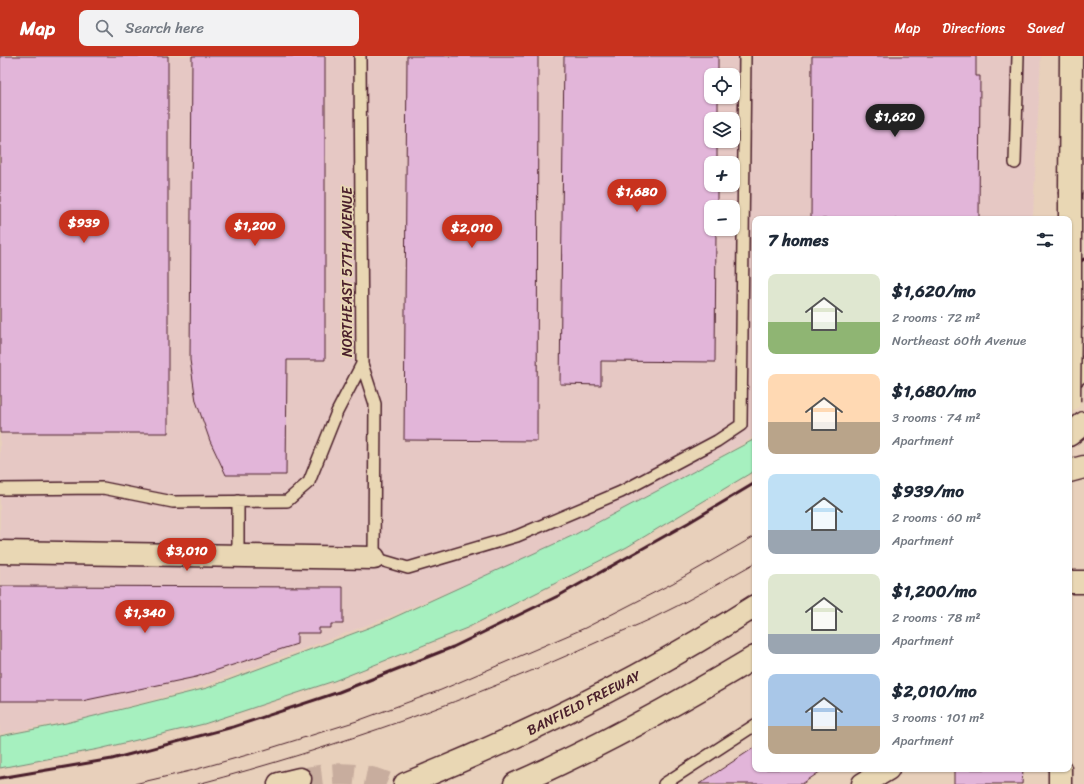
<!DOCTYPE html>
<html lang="en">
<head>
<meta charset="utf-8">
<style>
  body { margin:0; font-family:Sriracha,sans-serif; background:#f2f2f3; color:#1f2937; height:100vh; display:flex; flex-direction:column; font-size:15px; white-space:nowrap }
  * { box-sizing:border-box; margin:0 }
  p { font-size:13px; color:#747a83 }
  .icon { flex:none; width:22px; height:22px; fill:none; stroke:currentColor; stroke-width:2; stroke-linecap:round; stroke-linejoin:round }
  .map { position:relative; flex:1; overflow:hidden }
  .panel { position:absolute; left:752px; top:160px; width:320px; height:556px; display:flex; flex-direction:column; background:#fff; border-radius:8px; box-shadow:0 1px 3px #0004 }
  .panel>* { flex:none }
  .controls { position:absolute; left:704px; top:12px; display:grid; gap:8px }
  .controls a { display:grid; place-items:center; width:36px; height:36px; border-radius:8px; background:#fff; box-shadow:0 1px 3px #0004; font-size:20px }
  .price { position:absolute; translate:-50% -34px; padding:0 9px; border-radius:14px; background:#c8321e; color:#fff; font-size:13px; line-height:26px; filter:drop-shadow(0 1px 2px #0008) }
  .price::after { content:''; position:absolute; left:50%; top:24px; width:12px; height:9px; margin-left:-6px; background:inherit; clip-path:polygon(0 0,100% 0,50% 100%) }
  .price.selected { background:#222; color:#fff }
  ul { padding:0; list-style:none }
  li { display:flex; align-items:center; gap:12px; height:100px; padding:0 16px }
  li span { display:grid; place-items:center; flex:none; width:112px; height:80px; border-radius:8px; color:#555 }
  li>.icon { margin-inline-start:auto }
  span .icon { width:48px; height:48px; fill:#fffc; stroke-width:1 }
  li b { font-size:17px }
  h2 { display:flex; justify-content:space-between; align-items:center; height:48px; padding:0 16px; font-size:17px }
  header { display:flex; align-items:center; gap:24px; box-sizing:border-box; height:56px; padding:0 20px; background:#c8321e; color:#fff }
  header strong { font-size:19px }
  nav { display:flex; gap:22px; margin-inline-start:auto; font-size:14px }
  .search { width:280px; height:36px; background:#f2f2f3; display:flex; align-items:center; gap:10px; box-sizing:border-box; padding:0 14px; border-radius:8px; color:#747a83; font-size:15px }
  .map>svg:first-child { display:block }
  .built { fill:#e6c8c4; fill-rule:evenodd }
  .green { fill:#a6f0bf; stroke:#788875 }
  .building { fill:#e2b5d9; stroke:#4a1f2b }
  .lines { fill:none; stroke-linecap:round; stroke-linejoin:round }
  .motorway-tunnel { stroke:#c8ad9e; stroke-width:22; stroke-dasharray:22 11; stroke-linecap:butt }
  .service-casing { stroke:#4a1f2b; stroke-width:14 }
  .minor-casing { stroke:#4a1f2b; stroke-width:25 }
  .tertiary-casing { stroke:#4a1f2b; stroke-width:25 }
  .secondary-casing { stroke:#4a1f2b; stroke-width:25 }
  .motorway-casing { stroke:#4a1f2b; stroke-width:25 }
  .service { stroke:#e9d7b4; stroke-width:11 }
  .minor { stroke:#e9d7b4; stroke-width:22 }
  .tertiary { stroke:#e9d7b4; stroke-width:22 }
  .secondary { stroke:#e9d7b4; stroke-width:22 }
  .motorway { stroke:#e9d7b4; stroke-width:22 }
  .tram { stroke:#4a1f2b; stroke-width:1 }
  .rail { stroke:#4a1f2b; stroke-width:3 }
  .secondary-bridge-casing { stroke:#4a1f2b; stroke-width:25; stroke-linecap:butt }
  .secondary-bridge { stroke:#e9d7b4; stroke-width:22 }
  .labels { text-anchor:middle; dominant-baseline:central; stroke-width:3.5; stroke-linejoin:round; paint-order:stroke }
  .street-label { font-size:14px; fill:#4a1f2b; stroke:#e9d7b4 }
</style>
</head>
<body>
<header>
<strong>Map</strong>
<div class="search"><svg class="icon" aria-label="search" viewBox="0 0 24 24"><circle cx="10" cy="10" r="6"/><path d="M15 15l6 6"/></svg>Search here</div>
<nav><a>Map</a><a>Directions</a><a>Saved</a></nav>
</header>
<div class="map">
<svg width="1084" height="728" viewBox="0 0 1084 728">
  <rect width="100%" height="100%" fill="#e8d0bb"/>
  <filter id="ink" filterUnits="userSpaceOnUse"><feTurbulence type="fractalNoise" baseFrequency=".025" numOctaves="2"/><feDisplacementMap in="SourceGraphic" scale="8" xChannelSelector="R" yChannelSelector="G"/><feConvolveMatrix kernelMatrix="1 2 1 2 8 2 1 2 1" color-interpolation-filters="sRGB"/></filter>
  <g filter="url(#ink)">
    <path class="built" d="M0,0H1041L1033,159L1028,163H755V379L749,384L579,480L386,562L203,630L89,661L0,678ZM711,19H733V41H711ZM711,63H733V85H711ZM711,107H733V129H711ZM711,151H733V173H711Z"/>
    <path class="green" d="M755,383V414L749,418L627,491L467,572L334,625L204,668L99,693L0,712V680L66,667L207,632L384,566L574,479Z"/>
    <path class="building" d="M0,0H168V377H0Z
      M192,0H325V304H287L286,419H226L210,385L196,345L190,304Z
      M407,0H538L537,385L404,384Z
      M564,0H718V19H711V41H718V63H711V85H717V107H711V129H717V151H711V173H716L715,306L601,305V329L560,328Z
      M812,0H976V20H980L979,163H811Z
      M0,530L343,531V568H331V572H319V577H297V588L196,621L82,645H0Z
      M755,691V713H824L802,728H699Z
      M954,713H1023L1022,728H954Z"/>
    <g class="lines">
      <path class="motorway-tunnel" d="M300,723C332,717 359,715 389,728"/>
      <defs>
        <path id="service" d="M360,0L362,308L375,348L374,502L408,512L517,480L621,436L717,385L741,369L745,0
          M1015,107L1018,0
          M0,433L103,432L173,446L287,445L309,426L337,356L362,308
          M238,445V500
          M664,728L755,669"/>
        <path id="minor" d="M0,496L374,502
          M1069,526H1084
          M863,728L888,713"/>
        <path id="tertiary" d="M1069,415L1084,411"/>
        <path id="secondary" d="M1070,136L1071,0
          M1060,728V713"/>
        <path id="motorway" d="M1069,324L1084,312
          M1069,379L1084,367
          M279,728L300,723
          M405,728C527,679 644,621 755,550
          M515,728C598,692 677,648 755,601"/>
      </defs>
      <use href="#service" class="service-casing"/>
      <use href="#minor" class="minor-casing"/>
      <use href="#tertiary" class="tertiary-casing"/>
      <use href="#secondary" class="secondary-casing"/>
      <use href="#motorway" class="motorway-casing"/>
      <use href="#service" class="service"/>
      <use href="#minor" class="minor"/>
      <use href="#tertiary" class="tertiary"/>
      <use href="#secondary" class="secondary"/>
      <use href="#motorway" class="motorway"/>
      <path class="tram" d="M1069,255L1084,243
        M1069,283L1084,271
        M134,728L190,715L258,696L357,665L441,634L585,572L673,527L755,480
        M198,728C337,691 473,643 604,583C620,576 636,570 651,563C687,546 721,526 755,507"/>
      <path class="rail" d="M1069,214L1084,203
        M0,722L112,703L233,671L339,636L453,591L560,539L688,467L755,427"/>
      <defs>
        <path id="secondary-bridge" d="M1069,345L1070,260V136"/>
      </defs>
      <use href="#secondary-bridge" class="secondary-bridge-casing"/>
      <use href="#secondary-bridge" class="secondary-bridge"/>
    </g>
  </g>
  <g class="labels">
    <g class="street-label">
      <text transform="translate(347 216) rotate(-90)">NORTHEAST 57TH AVENUE</text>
      <text transform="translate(584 647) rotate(-27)">BANFIELD FREEWAY</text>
    </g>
  </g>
</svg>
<div class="controls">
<a><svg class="icon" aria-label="locate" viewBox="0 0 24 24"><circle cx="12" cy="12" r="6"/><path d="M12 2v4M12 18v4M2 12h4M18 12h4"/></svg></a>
<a><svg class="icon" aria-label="layers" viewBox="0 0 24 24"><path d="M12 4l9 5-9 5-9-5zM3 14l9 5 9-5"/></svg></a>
<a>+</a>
<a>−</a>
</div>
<b class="price selected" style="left:895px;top:82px">$1,620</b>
<b class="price" style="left:637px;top:157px">$1,680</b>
<b class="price" style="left:84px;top:188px">$939</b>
<b class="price" style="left:255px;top:191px">$1,200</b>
<b class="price" style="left:472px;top:193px">$2,010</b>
<b class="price" style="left:187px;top:516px">$3,010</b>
<b class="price" style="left:145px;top:578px">$1,340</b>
<section class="panel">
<h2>7 homes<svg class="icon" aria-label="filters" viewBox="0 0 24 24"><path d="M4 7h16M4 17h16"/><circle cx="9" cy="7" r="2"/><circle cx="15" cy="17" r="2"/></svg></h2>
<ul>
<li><span style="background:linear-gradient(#dfe7d0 60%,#8fb573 0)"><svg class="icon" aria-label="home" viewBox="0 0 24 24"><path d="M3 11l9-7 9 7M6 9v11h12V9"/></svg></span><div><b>$1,620/mo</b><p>2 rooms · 72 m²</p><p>Northeast 60th Avenue</p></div></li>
<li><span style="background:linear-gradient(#ffd9b3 60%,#b9a48a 0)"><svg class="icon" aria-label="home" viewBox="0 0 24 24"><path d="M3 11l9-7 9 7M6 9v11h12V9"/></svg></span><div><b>$1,680/mo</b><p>3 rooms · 74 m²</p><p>Apartment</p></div></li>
<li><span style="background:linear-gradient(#bfe0f5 70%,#9aa5b1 0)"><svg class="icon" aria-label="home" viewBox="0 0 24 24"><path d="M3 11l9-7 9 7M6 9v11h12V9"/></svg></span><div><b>$939/mo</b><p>2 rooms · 60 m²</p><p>Apartment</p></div></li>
<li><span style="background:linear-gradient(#dfe7d0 75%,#9aa5b1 0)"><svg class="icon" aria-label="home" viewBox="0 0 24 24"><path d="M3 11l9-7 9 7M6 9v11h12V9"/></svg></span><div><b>$1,200/mo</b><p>2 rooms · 78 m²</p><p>Apartment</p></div></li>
<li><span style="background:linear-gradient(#a9c7e8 65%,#b9a48a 0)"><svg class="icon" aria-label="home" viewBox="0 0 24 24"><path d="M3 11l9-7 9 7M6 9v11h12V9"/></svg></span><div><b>$2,010/mo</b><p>3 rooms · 101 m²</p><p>Apartment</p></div></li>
</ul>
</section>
</div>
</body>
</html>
